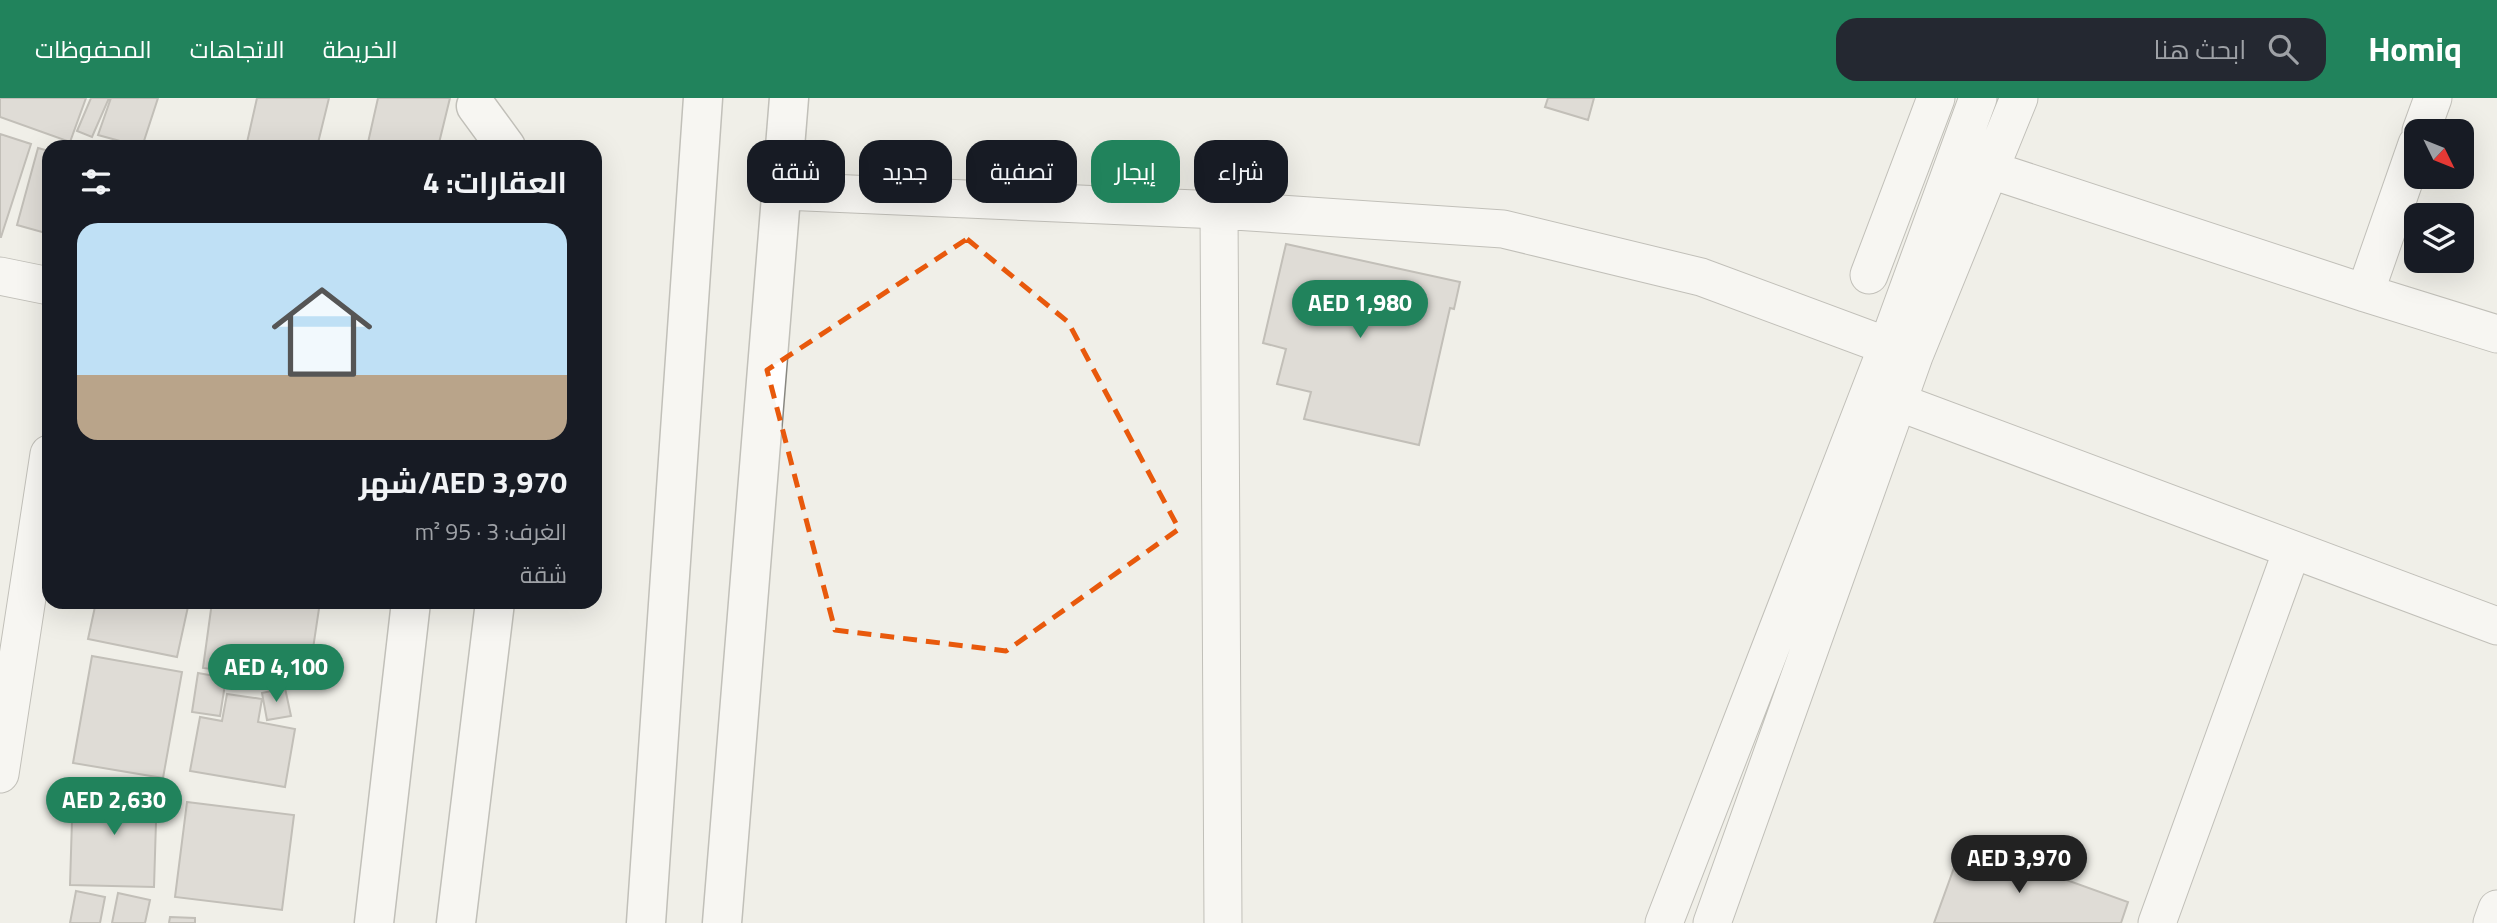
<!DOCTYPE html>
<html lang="ar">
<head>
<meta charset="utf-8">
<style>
  body { margin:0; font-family:"Titillium Web",Cairo,sans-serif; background:#242831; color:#f1f3f6; direction:rtl; height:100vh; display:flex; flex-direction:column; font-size:26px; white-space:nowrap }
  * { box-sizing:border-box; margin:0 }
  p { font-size:23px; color:#9ea1a6 }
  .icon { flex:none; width:38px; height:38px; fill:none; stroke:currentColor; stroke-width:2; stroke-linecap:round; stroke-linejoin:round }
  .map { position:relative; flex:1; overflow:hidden; direction:ltr }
  .drawer { position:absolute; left:42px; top:42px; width:560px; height:469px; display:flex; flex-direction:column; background:#171b24; border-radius:21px; box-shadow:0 7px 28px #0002; direction:rtl }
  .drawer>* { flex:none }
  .banner { position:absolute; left:623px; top:42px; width:665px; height:63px; direction:rtl; display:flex; gap:14px }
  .needle { width:46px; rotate:133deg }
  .buttons { position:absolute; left:2404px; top:21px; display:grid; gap:14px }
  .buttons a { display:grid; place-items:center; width:70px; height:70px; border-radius:14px; background:#171b24; box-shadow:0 7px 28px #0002; font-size:35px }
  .price { position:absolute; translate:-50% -60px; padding:0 16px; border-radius:24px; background:#21835c; color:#fff; font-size:23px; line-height:46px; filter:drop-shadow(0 2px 4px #0008) }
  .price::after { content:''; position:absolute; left:50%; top:42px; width:21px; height:16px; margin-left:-10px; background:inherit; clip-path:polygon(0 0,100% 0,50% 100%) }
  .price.selected { background:#222; color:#fff }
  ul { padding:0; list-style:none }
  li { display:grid; align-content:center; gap:14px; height:371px; padding:0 35px }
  li span { display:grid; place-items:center; height:217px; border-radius:21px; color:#555 }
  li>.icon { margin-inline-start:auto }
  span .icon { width:126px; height:126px; fill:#fffc; stroke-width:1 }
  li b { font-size:30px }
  h2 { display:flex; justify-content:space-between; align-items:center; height:84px; padding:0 35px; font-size:30px }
  .pill { padding:0 24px; border-radius:21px; background:#171b24; box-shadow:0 7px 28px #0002; font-size:24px; line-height:63px }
  .pill.selected { background:#21835c; color:#fff }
  header { display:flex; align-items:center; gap:42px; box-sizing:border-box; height:98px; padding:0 35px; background:#21835c; color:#fff }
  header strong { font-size:33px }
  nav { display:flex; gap:38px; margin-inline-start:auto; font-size:24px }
  .search { width:490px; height:63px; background:#242831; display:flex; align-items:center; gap:18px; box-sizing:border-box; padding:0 24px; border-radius:21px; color:#9ea1a6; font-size:26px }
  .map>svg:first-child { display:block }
  .building { fill:#cbc6c0; stroke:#89857f; stroke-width:2 }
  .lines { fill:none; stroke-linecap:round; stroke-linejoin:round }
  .minor-casing { stroke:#888781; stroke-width:39 }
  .tertiary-casing { stroke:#888781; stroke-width:41 }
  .primary-casing { stroke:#888781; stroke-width:41 }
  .minor { stroke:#fff; stroke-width:37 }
  .tertiary { stroke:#fff; stroke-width:38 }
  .primary { stroke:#fff; stroke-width:38 }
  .marked { fill:none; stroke:#e8590c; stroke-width:5; stroke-dasharray:14 9; stroke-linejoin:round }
</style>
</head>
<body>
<header>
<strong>Homiq</strong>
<div class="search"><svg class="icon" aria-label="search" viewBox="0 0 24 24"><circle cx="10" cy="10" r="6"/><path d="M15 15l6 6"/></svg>ابحث هنا</div>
<nav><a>الخريطة</a><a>الاتجاهات</a><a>المحفوظات</a></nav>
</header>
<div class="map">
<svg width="2497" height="825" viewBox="0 0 2497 825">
  <rect width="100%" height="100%" fill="#f0efe8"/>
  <path class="building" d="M0,0H86L70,44L0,19Z
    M91,0H109L92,39L77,33Z
    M111,0H158L142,49L98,37Z
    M257,0H329L317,49H246Z
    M378,0H450L439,45L434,44L433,49H367Z
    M1548,0H1594L1588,22L1545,9Z
    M0,36L31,46L1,139H0Z
    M38,50L49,53V136L17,127Z
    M1286,146L1460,184L1454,211L1450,210L1419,347L1304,321L1311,294L1277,286L1286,251L1263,245Z
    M96,504H189L177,559L88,541Z
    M212,504H320L308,584L203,570Z
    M92,558L182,574L163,680L73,665Z
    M198,575L226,580L220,618L192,614Z
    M285,590L291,618L267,622L262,595Z
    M227,596L262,601L258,624L295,631L285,689L190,673L200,619L222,623Z
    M73,690L157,691L154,789L70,787Z
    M187,704L294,717L282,812L175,799Z
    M1963,745L2128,804L2121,825H1934Z
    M76,793L105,799L100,825H70Z
    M118,795L150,802L145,825H112Z
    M170,819L195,820V825H169Z"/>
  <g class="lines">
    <defs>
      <path id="minor" d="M2421,33L2433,0
        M1991,72L2365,195L2497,236
        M783,93L1219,112L1503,131L1701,179L1914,258
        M1219,112L1223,825
        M1869,177L1936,0
        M0,178L49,188
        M2365,195L2417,46
        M1898,304L2497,528
        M0,676L49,356
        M1664,825L1887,249L1978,0
        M1712,825L1914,258L2019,0
        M2157,825L2292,452
        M2492,825L2497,811"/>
      <path id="tertiary" d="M476,8L506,49
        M374,825L411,504
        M456,825L495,504"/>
      <path id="primary" d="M646,825L703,0
        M722,825L789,0"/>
    </defs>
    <use href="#minor" class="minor-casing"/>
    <use href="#tertiary" class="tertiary-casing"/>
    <use href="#primary" class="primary-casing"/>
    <use href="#minor" class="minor"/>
    <use href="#tertiary" class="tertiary"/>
    <use href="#primary" class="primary"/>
  </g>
  <path d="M0 0H2497V825H0ZM967,141L1068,224L1179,431L1006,553L835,532L767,272Z" fill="#f0efe8" fill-opacity=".55" fill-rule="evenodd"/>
  <path class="marked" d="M967,141L1068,224L1179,431L1006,553L835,532L767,272Z"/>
</svg>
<div class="buttons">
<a><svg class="needle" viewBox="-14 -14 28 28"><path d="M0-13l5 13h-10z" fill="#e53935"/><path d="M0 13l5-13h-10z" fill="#9ea1a6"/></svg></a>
<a><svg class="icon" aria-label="layers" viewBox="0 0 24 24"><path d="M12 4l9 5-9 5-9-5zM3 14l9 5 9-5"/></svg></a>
</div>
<b class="price" style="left:1360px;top:242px">AED 1,980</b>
<b class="price" style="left:276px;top:606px">AED 4,100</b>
<b class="price" style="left:114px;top:739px">AED 2,630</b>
<b class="price selected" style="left:2019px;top:797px">AED 3,970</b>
<div class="banner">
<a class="pill">شراء</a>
<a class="pill selected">إيجار</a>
<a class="pill">تصفية</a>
<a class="pill">جديد</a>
<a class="pill">شقة</a>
</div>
<section class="drawer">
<h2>العقارات: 4<svg class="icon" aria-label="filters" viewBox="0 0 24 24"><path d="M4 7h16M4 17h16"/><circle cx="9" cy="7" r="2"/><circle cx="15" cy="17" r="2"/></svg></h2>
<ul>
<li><span style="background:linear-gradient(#bfe0f5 70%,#b9a48a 0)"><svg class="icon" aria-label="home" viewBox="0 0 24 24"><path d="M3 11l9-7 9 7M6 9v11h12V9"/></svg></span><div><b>AED 3,970/شهر</b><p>الغرف: 3 · 95 m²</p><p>شقة</p></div></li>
</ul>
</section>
</div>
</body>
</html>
